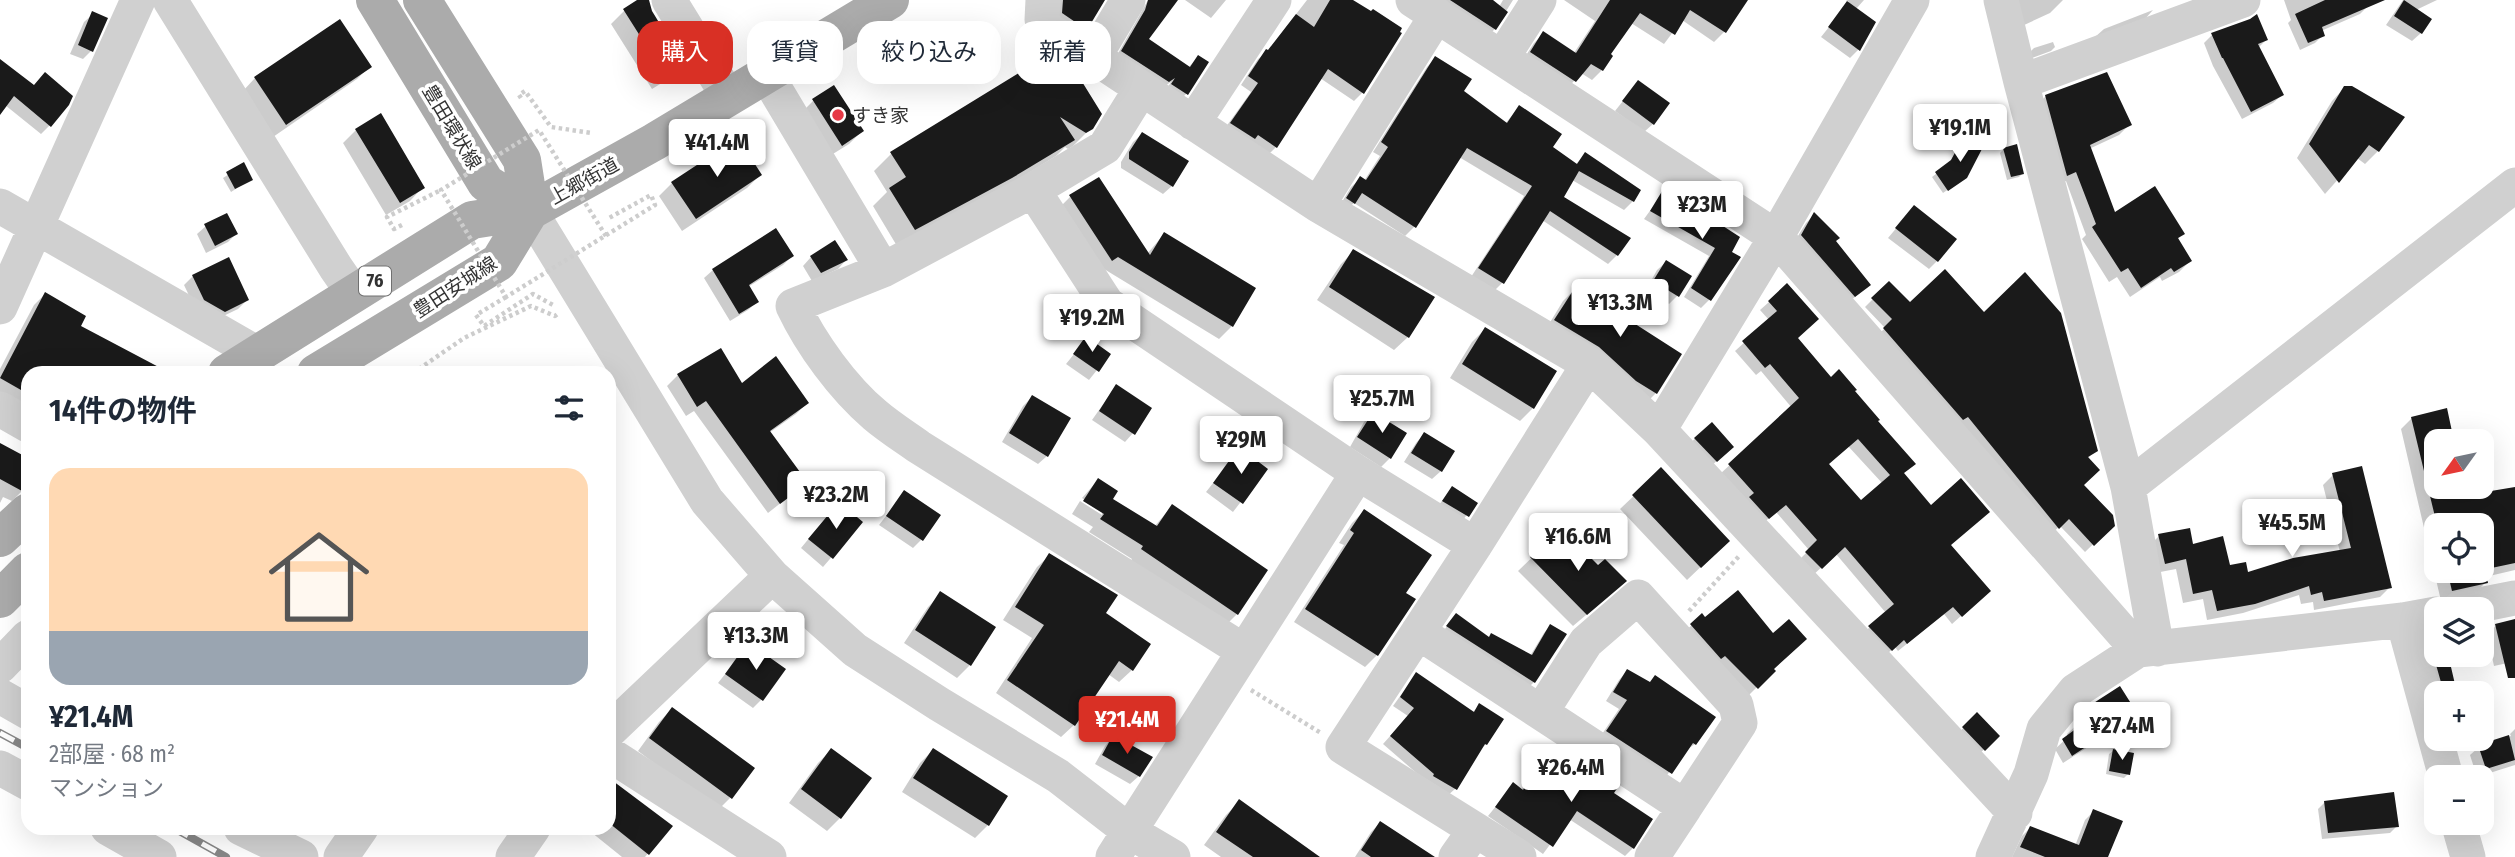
<!DOCTYPE html>
<html lang="ja">
<head>
<meta charset="utf-8">
<style>
  body { margin:0; font-family:"Fira Sans Condensed","Noto Sans JP",sans-serif; background:#f6f6f7; color:#1f2937; height:100vh; display:flex; flex-direction:column; font-size:26px; white-space:nowrap }
  * { box-sizing:border-box; margin:0 }
  p { font-size:23px; color:#747a83 }
  .icon { flex:none; width:38px; height:38px; fill:none; stroke:currentColor; stroke-width:2; stroke-linecap:round; stroke-linejoin:round }
  .map { position:relative; flex:1; overflow:hidden }
  .panel { position:absolute; left:21px; top:366px; width:595px; height:469px; display:flex; flex-direction:column; background:#fff; border-radius:21px; box-shadow:0 7px 28px #0002 }
  .panel>* { flex:none }
  .hud { position:absolute; left:637px; top:21px; width:665px; height:63px; display:flex; gap:14px }
  .needle { width:46px; rotate:237deg }
  .controls { position:absolute; left:2424px; top:429px; display:grid; gap:14px }
  .controls a { display:grid; place-items:center; width:70px; height:70px; border-radius:14px; background:#fff; box-shadow:0 7px 28px #0002; font-size:35px }
  .price { position:absolute; translate:-50% -60px; padding:0 16px; border-radius:7px; background:#fff; color:#222; font-size:23px; line-height:46px; filter:drop-shadow(0 2px 4px #0008) }
  .price::after { content:''; position:absolute; left:50%; top:42px; width:21px; height:16px; margin-left:-10px; background:inherit; clip-path:polygon(0 0,100% 0,50% 100%) }
  .price.on { background:#d93025; color:#fff }
  ul { padding:0; list-style:none }
  li { display:grid; align-content:center; gap:14px; height:371px; padding:0 28px }
  li+li { border-top:2px solid #e0e1e3 }
  li span { display:grid; place-items:center; height:217px; border-radius:21px; color:#555 }
  li>.icon { margin-inline-start:auto }
  span .icon { width:126px; height:126px; fill:#fffc; stroke-width:1 }
  li b { font-size:30px }
  h2 { display:flex; justify-content:space-between; align-items:center; height:84px; padding:0 28px; font-size:30px }
  .chip { padding:0 24px; border-radius:21px; background:#fff; box-shadow:0 7px 28px #0002; font-size:24px; line-height:63px }
  .chip.on { background:#d93025; color:#fff }
  .map>svg:first-child { display:block }
  .shadow { fill:#0003; fill-rule:evenodd }
  .building { fill:#1a1a1a; fill-rule:evenodd }
  .lines { fill:none; stroke-linecap:round; stroke-linejoin:round }
  .path { stroke:#cdcdcd; stroke-width:4.5; stroke-dasharray:3.5 3.5; stroke-linecap:butt }
  .minor { stroke:#d0d0d0; stroke-width:35 }
  .major { stroke:#ababab; stroke-width:38 }
  .rail-casing { stroke:#888; stroke-width:8 }
  .rail { stroke:#fff; stroke-width:5; stroke-dasharray:16; stroke-linecap:butt }
  .path-bridge { stroke:#cdcdcd; stroke-width:4.5; stroke-dasharray:3.5 3.5; stroke-linecap:butt }
  .poi-dot { fill:#e63946; stroke:#fff; stroke-width:2.5 }
  .labels { text-anchor:middle; dominant-baseline:central; stroke-width:7; stroke-linejoin:round; paint-order:stroke }
  .shield { fill:#fff; stroke:#707070; stroke-width:2 }
  .shield-label { font-size:18px; font-weight:bold; fill:#333 }
  .poi-label { font-size:19px; fill:#333; stroke:#fff; text-anchor:start }
  .street-label { font-size:19px; fill:#333; stroke:#fff }
</style>
</head>
<body>
<div class="map">
<svg width="2515" height="857" viewBox="0 0 2515 857">
  <rect width="100%" height="100%" fill="#fff"/>
  <path class="shadow" d="M641,0H647L650,11L683,65L670,78L652,89L611,24L624,11Z
    M1058,0H1104L1078,36L1056,21Z
    M1148,0H1176L1147,40L1188,68L1198,57L1186,94L1179,101L1165,92L1171,82L1160,89L1115,59Z
    M1185,0H1226L1211,18Z
    M1307,0H1351L1362,93L1354,101L1320,78L1276,147L1268,155L1223,131L1251,92L1241,85L1258,59L1267,52Z
    M1429,0H1490L1499,7L1503,0H1513L1495,29L1486,37Z
    M1564,0H1746L1724,32L1714,42L1682,20L1664,44L1631,23L1609,55L1611,56L1602,70L1592,80L1581,73L1565,91L1521,63L1534,43L1544,33L1574,53L1595,21Z
    M1846,0H1864L1856,9L1858,50L1850,58L1821,37L1849,2Z
    M2010,0H2063L2050,13L2022,26Z
    M2284,0H2365L2368,6L2360,14L2321,31L2323,35L2315,43L2300,50L2288,23L2291,20Z
    M2403,0H2437L2416,10L2421,33L2412,41L2386,25Z
    M2153,10L2145,19L2095,37L2104,29Z
    M93,14L91,51L83,59L70,54L84,22Z
    M2212,35L2266,40L2258,48L2282,95L2273,103L2242,119L2213,66L2204,43Z
    M2053,42L2055,47L2051,51L2032,58L2030,52L2034,48Z
    M1435,58L1462,91L1505,124L1519,107L1551,148L1575,165L1586,154L1633,201L1624,210L1572,180L1561,198L1617,255L1608,264L1542,220L1502,283L1493,292L1471,277L1524,196L1459,157L1414,227L1405,236L1354,203L1345,211L1339,207L1351,187L1360,179L1364,181L1380,156L1373,152L1427,67Z
    M1044,60L1091,128L1073,146L1068,149L1065,147L1056,156L993,195L897,246L873,206L887,192L874,171L891,154Z
    M0,62L50,125L41,134L5,105L0,111Z
    M370,66L357,79L273,137L242,92L255,78Z
    M1638,82L1653,124L1644,132L1615,111Z
    M2345,87L2378,151L2365,164L2357,158L2325,194L2297,158L2332,101Z
    M2046,96L2130,124L2119,135L2089,149L2114,215L2183,233L2177,240L2190,261L2179,272L2162,281L2160,277L2130,297L2117,277L2109,282L2082,239L2086,235L2066,181L2056,185L2035,107Z
    M813,101L862,131L849,144L828,157L800,114Z
    M356,130L423,187L410,201L386,215L343,143Z
    M1142,134L1172,186L1163,194L1121,168V162L1133,142Z
    M1964,138L1966,177L1943,193L1932,177L1949,164Z
    M2004,149L2023,173L2019,177L2007,180L2000,153Z
    M243,165L251,179L231,192L223,178Z
    M760,175L747,188L682,231L659,196L672,183Z
    M1665,190L1737,238L1709,300L1701,308L1684,297L1709,256L1644,219Z
    M1070,197L1147,254L1164,234L1232,326L1219,339L1104,269L1057,210Z
    M1914,207L1937,261L1929,269L1888,238Z
    M1814,215L1834,241L1860,293L1846,304L1793,244L1806,223Z
    M206,226L236,234L228,242L206,253L197,234Z
    M1354,251L1408,337L1394,350L1317,300L1341,264Z
    M792,256L783,265L748,287L757,302L748,310L730,321L704,278L713,270Z
    M811,257L846,260L838,269L812,281L803,266Z
    M1666,262L1678,295L1669,304L1646,290L1657,270Z
    M193,276L247,300L238,309L215,320L195,308L184,285Z
    M1889,283L1910,304L2096,450L2087,459L2082,485L2113,525L2085,552L2060,526L2050,535L1876,337L1885,328L1865,307Z
    M1787,286L1796,338L1830,379L1853,391L1980,599L1952,624L1944,614L1898,651L1895,647L1882,658L1861,635L1886,613L1836,554L1812,576L1798,561L1809,550L1776,512L1760,526L1720,474L1792,408L1761,371L1756,375L1735,351L1769,320L1760,310ZM1848,446L1883,484L1861,502L1827,464Z
    M1576,288L1679,355L1656,393L1643,406L1543,334L1563,301Z
    M45,294L78,327L28,373V411L0,395V369L34,305Z
    M1485,329L1533,408L1520,421L1450,378L1472,342Z
    M1087,338L1109,355L1089,380L1066,364Z
    M678,375L741,386L807,403L796,414L769,433L806,483L768,513L694,411L686,416L667,386Z
    M1116,386L1133,433L1125,442L1092,420Z
    M1032,397L1047,456L1038,464L1002,442L1023,406Z
    M1373,414L1390,458L1381,467L1350,447L1364,422Z
    M2412,418L2453,441H2436V486L2466,497L2515,489V570L2485,577L2486,582L2475,593L2441,601L2401,429ZM2436,525H2482V570H2436Z
    M1711,424L1723,455L1707,470L1686,447Z
    M1424,434L1441,471L1432,479L1404,462L1416,443Z
    M0,445L28,460V481L23,490L12,501L3,497L0,503Z
    M1239,450L1266,469L1233,512L1206,492Z
    M1661,470L1728,541L1687,580L1620,509Z
    M2333,475L2390,587L2380,597L2314,610L2313,602L2301,604L2299,595L2243,613L2207,620L2203,599L2183,603L2176,569L2155,573L2149,546L2159,536L2192,546L2229,567L2247,574L2340,552L2323,485Z
    M1098,480L1111,499L1154,527L1172,506L1237,614L1225,626L1130,562L1132,559L1089,532L1093,527L1072,514L1080,501L1102,515V511L1082,498Z
    M1452,488L1476,503L1459,525L1435,510Z
    M904,493L921,540L913,548L879,525Z
    M1364,511L1404,594L1413,600L1377,655L1365,667L1294,622L1344,545L1339,543L1352,523Z
    M830,513L861,523L823,567L801,548Z
    M1556,534L1611,594L1573,626L1518,571Z
    M1050,555L1104,614L1132,670L1119,682L1108,674L1074,725L1061,737L996,693L1032,638L1003,620L1037,567Z
    M941,594L970,665L957,678L904,643L928,607Z
    M1456,615L1488,639L1530,656L1544,633L1550,626L1534,682L1527,689L1441,634Z
    M1702,616L1773,671L1748,696L1682,634Z
    M2496,626L2515,630V659L2512,662L2494,666L2487,634Z
    M749,644L761,700L753,708L718,683Z
    M2436,650V654L2458,693H2436L2424,660Z
    M1627,671L1695,744L1685,751L1662,782L1598,740L1619,709L1606,701L1619,680Z
    M1416,674L1472,713L1480,705L1486,744L1477,753L1455,789L1447,796L1428,783L1383,744L1408,716L1393,706Z
    M2119,688L2135,713L2127,722L2063,763L2055,749L2068,737L2067,734L2083,719L2081,716L2090,708Z
    M672,709L730,798L717,811L638,751L659,722Z
    M1977,715L1998,736L1975,758L1955,736Z
    M2515,729V765L2477,777L2470,755L2479,747L2511,736L2510,734Z
    M1113,737L1139,776L1130,784L1095,764L1105,746Z
    M2446,738H2473V740L2465,749L2450,753Z
    M831,750L840,818L827,831L789,803L818,763Z
    M933,750L988,825L975,838L902,792L920,763Z
    M2113,751L2128,774L2124,778L2106,774L2109,754Z
    M1547,755L1591,783L1598,776L1612,794L1633,848L1625,856L1569,819L1543,854L1488,816L1513,785L1521,791L1538,763Z
    M609,790L670,826L645,857H622L586,828H609Z
    M1239,802L1300,857H1221L1204,845L1226,815Z
    M2325,802L2397,826L2390,833L2322,839L2318,809Z
    M2093,812L2105,857H2012L2022,836L2030,828L2075,846L2085,820Z
    M1380,823L1432,857H1355L1371,832Z"/>
  <path class="building" d="M637,0H649L652,11L685,65L666,77L623,9Z
    M1063,0H1105L1087,30L1062,13Z
    M1148,0H1178L1149,39L1190,67L1198,55L1209,62L1188,95L1171,84L1175,78L1169,82L1121,51L1145,10Z
    M1330,0H1353L1371,11L1373,9L1402,28L1400,32L1402,33L1364,94L1328,69L1277,148L1258,135L1255,139L1230,123L1258,83L1248,76L1266,49L1268,50L1296,14L1314,27Z
    M1450,0H1493L1508,12L1496,30Z
    M1610,0H1748L1726,33L1690,10L1675,35L1640,13L1611,54L1613,56L1603,71L1591,64L1576,82L1530,52L1543,31L1576,53Z
    M2325,0H2385L2322,27L2325,36L2308,43L2295,14Z
    M2404,0L2432,19L2422,34L2394,16Z
    M1847,1L1876,22L1860,51L1828,27Z
    M92,11L108,18L93,52L78,45Z
    M2257,14L2268,40L2258,44L2284,95L2251,112L2223,58H2222L2211,33L2250,19Z
    M340,19L372,67L286,125L254,77Z
    M1435,56L1472,79L1464,91L1507,123L1519,105L1562,134L1553,147L1577,164L1585,152L1641,190L1634,202L1579,171L1564,197L1631,238L1618,256L1550,211L1504,284L1478,268L1532,186L1467,148L1416,228L1362,193L1355,204L1346,198L1360,176L1366,180L1388,147L1381,142Z
    M1045,57L1060,82L1076,72L1102,114L1093,129L1086,133L1060,117L1075,140L1012,178L915,230L889,188L906,177L890,152Z
    M0,59L34,85L45,72L73,96L69,105L51,127L14,96L0,115Z
    M2107,72L2132,125L2090,145L2115,212L2155,186L2185,234L2178,238L2192,261L2174,272L2171,268L2141,288L2128,268L2121,272L2092,227L2096,224L2076,172L2067,176L2045,95Z
    M1638,80L1670,103L1654,125L1622,101Z
    M834,85L864,131L842,146L812,99Z
    M2344,86H2352L2405,117L2379,152L2369,145L2339,183L2309,144Z
    M381,113L425,188L400,203L355,129Z
    M1142,132L1189,161L1173,187L1129,159V152Z
    M1964,136L1983,147L1967,178L1948,191L1935,172L1951,160Z
    M738,138L762,175L696,219L671,182Z
    M2017,144L2024,174L2011,177L2003,148Z
    M244,162L253,180L235,189L226,172Z
    M1099,177L1150,255L1164,232L1256,288L1233,327L1118,257L1112,261L1069,195Z
    M1664,188L1740,237L1732,252L1741,257L1711,301L1691,288L1715,248L1650,211Z
    M1914,205L1957,239L1938,262L1895,228Z
    M1814,212L1840,238L1836,241L1871,285L1855,297L1801,235Z
    M227,213L238,234L215,246L204,224Z
    M776,228L794,256L749,285L759,302L739,314L712,269Z
    M835,240L848,260L821,273L810,256Z
    M1353,249L1435,297L1409,338L1329,287Z
    M229,257L249,300L225,312L204,300L192,275Z
    M1666,260L1692,276L1679,297L1653,281Z
    M1945,269L1984,312L2025,272L2061,313L2098,451L2088,457L2100,470L2084,485L2113,515L2115,526L2094,546L2069,519L2059,529L1968,417L1963,420L1883,328L1892,319L1871,298L1889,281L1910,302Z
    M1787,283L1819,319L1798,338L1831,377L1839,369L1857,390L1855,391L1880,420L1878,421L1916,464L1904,473L1931,505L1961,478L1990,512L1951,545L1991,591L1962,617L1953,607L1907,644L1904,640L1892,651L1868,626L1894,604L1845,547L1822,569L1805,552L1817,540L1786,505L1769,519L1749,497L1754,493L1728,464L1799,398L1770,364L1765,368L1742,341L1777,311L1768,301ZM1858,439L1890,475L1861,500L1829,464Z
    M1576,286L1682,354L1657,394L1636,381L1599,347L1554,320Z
    M45,292L86,316L81,326L170,373H28V394L0,378Z
    M1485,327L1557,371L1534,409L1462,364Z
    M1086,336L1111,354L1099,372L1073,354Z
    M721,348L742,383L776,356L809,403L770,431L808,483L780,504L706,401L697,407L677,374Z
    M1116,384L1152,408L1135,435L1099,411Z
    M1032,395L1071,418L1048,457L1009,433Z
    M2447,408L2454,441H2436V486H2465L2467,495L2515,487V563L2482,570H2485L2488,583L2452,591L2447,570H2482V525H2437L2411,417Z
    M1373,412L1407,433L1391,459L1357,437Z
    M1712,422L1734,447L1717,462L1694,438Z
    M1424,432L1455,451L1442,472L1411,453Z
    M0,443L28,458V491H22L0,479Z
    M1239,447L1268,469L1243,504L1213,483Z
    M2362,466L2392,588L2324,601L2322,592L2311,595L2309,586L2255,604L2217,611L2212,590L2193,594L2186,559L2165,564L2158,534L2190,528L2193,544L2223,536L2230,565L2246,562L2248,572L2293,558L2351,548L2332,473Z
    M1661,467L1730,541L1701,568L1632,495Z
    M1098,478L1118,491L1113,499L1157,526L1172,504L1268,570L1238,615L1141,549L1143,546L1100,519L1104,514L1083,501Z
    M1452,486L1478,503L1469,517L1442,501Z
    M904,490L941,515L923,541L886,516Z
    M839,502L863,522L833,559L808,539Z
    M1364,509L1432,555L1406,593L1416,599L1378,656L1305,609L1354,533L1350,530Z
    M1556,531L1576,551L1580,547L1598,565L1605,559L1627,581L1587,615L1530,557Z
    M1049,553L1118,595L1106,613L1151,644L1133,671L1119,661L1075,726L1007,680L1044,625L1015,607Z
    M1738,590L1773,633L1789,619L1807,639L1774,669L1776,671L1758,689L1725,656L1721,659L1690,624L1702,613L1705,617Z
    M940,591L996,627L971,666L915,630Z
    M1456,613L1489,637L1491,633L1532,655L1550,624L1567,634L1535,683L1446,626Z
    M2515,619V678H2508L2495,624Z
    M748,642L786,669L763,701L725,674Z
    M2433,654H2448L2457,693H2444Z
    M1627,669L1650,682L1655,675L1716,717L1696,745L1693,743L1672,774L1606,731L1627,700L1613,692Z
    M1416,672L1474,712L1479,703L1504,719L1487,745L1485,744L1457,790L1433,776L1434,774L1390,736L1414,708L1400,697Z
    M2120,686L2137,713L2072,756L2062,739L2077,728L2074,724L2076,722L2092,712L2089,706Z
    M672,707L755,768L732,799L649,738Z
    M1977,712L2000,736L1985,751L1962,727Z
    M1113,735L1153,757L1140,777L1102,755Z
    M2509,735L2515,760L2486,769L2478,745Z
    M831,748L872,778L841,819L801,789Z
    M933,748L1008,796L989,826L913,778Z
    M2113,749L2134,753L2130,775L2109,771Z
    M1546,753L1592,782L1598,774L1618,787L1614,793L1653,819L1634,849L1577,811L1553,847L1495,807L1513,782L1523,790Z
    M609,778L673,826L649,855L609,823Z
    M2394,792L2399,827L2328,833L2324,801Z
    M1239,799L1320,857H1253L1216,832Z
    M2093,809L2123,821L2108,857H2045L2020,847L2030,826L2079,845Z
    M1380,821L1435,857H1371L1361,850Z"/>
  <g class="lines">
    <path class="path" d="M521,98L519,95L525,91L551,127L592,133
      M402,225L394,229L387,217L441,190
      M506,297L476,315L484,326L533,294L553,305
      M413,373L464,338L531,306L555,316L559,313
      M1689,611L1740,555
      M1251,690L1321,733"/>
    <path class="minor" d="M170,0L336,268L354,294
      M669,0L728,96
      M1043,0L1042,20L1048,30L1094,57L1318,205L1589,364L1659,430L2015,813
      M1413,0L1776,237L2138,650
      M2001,0L2021,82L2128,487L2157,649
      M1094,57L1128,0
      M1502,58L1539,0
      M766,74L883,270
      M2021,82L2243,0
      M1141,89L1105,147L1033,190L883,270L793,306C811,344 843,388 875,415C889,427 905,437 919,447L1244,651
      M1193,123L1274,0
      M1033,190L1107,304L1358,473L1475,545
      M1318,205L1437,15
      M0,206L258,354
      M530,211L707,501L772,576L855,650L939,704L1058,776L1129,831L1173,857
      M0,307L138,0
      M0,409L28,425
      M1659,430L1776,237L1912,0
      M2128,487L2515,185
      M2459,609L2515,598
      M2403,620L2446,777
      M1418,632L1685,807L1652,857
      M0,666L28,637
      M0,696L28,712
      M1541,712L1586,642L1638,597L1736,705L1740,723L1685,807
      M609,731L772,576
      M609,754L769,857
      M0,768L28,783
      M2458,822L2468,857
      M108,828L159,857
      M241,828L301,857
      M341,857L361,828
      M513,857L533,828
      M1113,857L1358,473
      M1456,857L1475,830
      M1519,857L1343,747L1475,545L1589,364
      M1993,857L2031,774L2044,729L2075,691L2138,650L2403,620L2436,614"/>
    <path class="major" d="M375,0L486,183L530,211
      M422,0L522,160L530,211
      M227,373L472,220L530,211L654,142L890,0
      M316,373L499,262L530,211
      M0,538L28,512
      M0,599L28,571"/>
    <defs>
      <path id="rail" d="M0,733L28,748
        M174,828L226,857"/>
    </defs>
    <use href="#rail" class="rail-casing"/>
    <use href="#rail" class="rail"/>
    <path class="path-bridge" d="M606,236L539,130L441,190L506,297L655,205L651,195L609,218"/>
  </g>
  <circle class="poi-dot" cx="838" cy="115" r="7"/>
  <g class="labels">
    <rect class="shield" x="359" y="266.5" width="32" height="29" rx="5"/>
    <g class="shield-label">
      <text x="375" y="281">76</text>
    </g>
    <g class="poi-label">
      <text x="852" y="115">すき家</text>
    </g>
    <g class="street-label">
      <text transform="translate(452 127) rotate(59)">豊田環状線</text>
      <text transform="translate(584 181) rotate(-29)">上郷街道</text>
      <text transform="translate(455 287) rotate(-33)">豊田安城線</text>
    </g>
  </g>
</svg>
<div class="controls">
<a><svg class="needle" viewBox="-14 -14 28 28"><path d="M0-13l5 13h-10z" fill="#e53935"/><path d="M0 13l5-13h-10z" fill="#747a83"/></svg></a>
<a><svg class="icon" aria-label="locate" viewBox="0 0 24 24"><circle cx="12" cy="12" r="6"/><path d="M12 2v4M12 18v4M2 12h4M18 12h4"/></svg></a>
<a><svg class="icon" aria-label="layers" viewBox="0 0 24 24"><path d="M12 4l9 5-9 5-9-5zM3 14l9 5 9-5"/></svg></a>
<a>+</a>
<a>−</a>
</div>
<b class="price" style="left:1960px;top:164px">¥19.1M</b>
<b class="price" style="left:717px;top:179px">¥41.4M</b>
<b class="price" style="left:1702px;top:241px">¥23M</b>
<b class="price" style="left:1620px;top:339px">¥13.3M</b>
<b class="price" style="left:1092px;top:354px">¥19.2M</b>
<b class="price" style="left:1382px;top:435px">¥25.7M</b>
<b class="price" style="left:1241px;top:476px">¥29M</b>
<b class="price" style="left:836px;top:531px">¥23.2M</b>
<b class="price" style="left:2292px;top:559px">¥45.5M</b>
<b class="price" style="left:1578px;top:573px">¥16.6M</b>
<b class="price" style="left:756px;top:672px">¥13.3M</b>
<b class="price on" style="left:1127px;top:756px">¥21.4M</b>
<b class="price" style="left:2122px;top:762px">¥27.4M</b>
<b class="price" style="left:1571px;top:804px">¥26.4M</b>
<div class="hud">
<a class="chip on">購入</a>
<a class="chip">賃貸</a>
<a class="chip">絞り込み</a>
<a class="chip">新着</a>
</div>
<section class="panel">
<h2>14件の物件<svg class="icon" aria-label="filters" viewBox="0 0 24 24"><path d="M4 7h16M4 17h16"/><circle cx="9" cy="7" r="2"/><circle cx="15" cy="17" r="2"/></svg></h2>
<ul>
<li><span style="background:linear-gradient(#ffd9b3 75%,#9aa5b1 0)"><svg class="icon" aria-label="home" viewBox="0 0 24 24"><path d="M3 11l9-7 9 7M6 9v11h12V9"/></svg></span><div><b>¥21.4M</b><p>2部屋 · 68 m²</p><p>マンション</p></div></li>
</ul>
</section>
</div>
</body>
</html>
